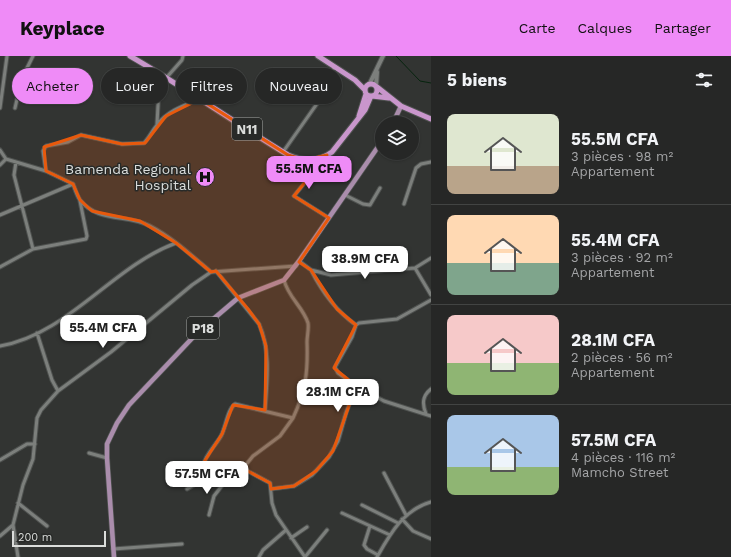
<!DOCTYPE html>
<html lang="fr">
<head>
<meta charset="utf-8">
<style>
  body { margin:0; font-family:"Work Sans",sans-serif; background:#323332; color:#f1f3f6; height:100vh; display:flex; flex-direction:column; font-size:15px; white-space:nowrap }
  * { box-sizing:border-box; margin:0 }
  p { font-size:13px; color:#a4a5a7 }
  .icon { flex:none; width:22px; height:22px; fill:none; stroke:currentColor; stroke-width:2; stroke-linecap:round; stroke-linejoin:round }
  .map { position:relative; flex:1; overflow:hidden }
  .drawer { display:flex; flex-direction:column; background:#262726; width:300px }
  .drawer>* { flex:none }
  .banner { position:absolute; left:12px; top:12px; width:359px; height:36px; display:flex; gap:8px }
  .tools { position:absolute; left:375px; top:60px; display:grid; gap:8px }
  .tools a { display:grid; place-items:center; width:44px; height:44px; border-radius:50%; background:#262726; box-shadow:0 1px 3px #0004,0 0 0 1px #424443; font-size:20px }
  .scale { position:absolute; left:12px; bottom:10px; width:94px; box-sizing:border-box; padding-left:4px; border:2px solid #dbdddb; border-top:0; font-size:11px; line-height:14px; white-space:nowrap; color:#dbdddb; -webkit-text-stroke:3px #282a28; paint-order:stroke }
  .price { position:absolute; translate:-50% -34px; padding:0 9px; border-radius:8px; background:#fff; color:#222; font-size:13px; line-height:26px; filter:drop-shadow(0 1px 2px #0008) }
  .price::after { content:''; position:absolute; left:50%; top:24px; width:12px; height:9px; margin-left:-6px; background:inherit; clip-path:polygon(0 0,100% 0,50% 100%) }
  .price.current { background:#ef8bf7; color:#111 }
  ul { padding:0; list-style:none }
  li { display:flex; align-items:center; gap:12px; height:100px; padding:0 16px }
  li+li { border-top:1px solid #424443 }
  li span { display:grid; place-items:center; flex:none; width:112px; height:80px; border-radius:8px; color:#555 }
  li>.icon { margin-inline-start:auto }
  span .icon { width:48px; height:48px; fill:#fffc; stroke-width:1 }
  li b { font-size:17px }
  h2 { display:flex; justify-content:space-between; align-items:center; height:48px; padding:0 16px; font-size:17px }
  .chip { padding:0 14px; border-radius:18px; background:#262726; box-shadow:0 1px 3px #0004,0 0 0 1px #424443; font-size:14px; line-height:36px }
  .chip.current { background:#ef8bf7; color:#111 }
  header { display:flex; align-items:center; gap:24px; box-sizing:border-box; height:56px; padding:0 20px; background:#ef8bf7; color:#111 }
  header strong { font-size:19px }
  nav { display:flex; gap:22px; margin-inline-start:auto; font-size:14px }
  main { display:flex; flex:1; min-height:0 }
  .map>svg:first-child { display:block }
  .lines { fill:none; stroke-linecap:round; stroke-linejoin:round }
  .stream { stroke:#06240e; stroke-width:1 }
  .street-casing { stroke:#4f5250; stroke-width:5 }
  .secondary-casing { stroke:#4f5250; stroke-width:6 }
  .primary-casing { stroke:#4f5250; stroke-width:6 }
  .highway-casing { stroke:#4f5250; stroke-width:7 }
  .street { stroke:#7c7f7c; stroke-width:3 }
  .secondary { stroke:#7c7f7c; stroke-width:4 }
  .primary { stroke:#aa8dac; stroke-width:4.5 }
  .highway { stroke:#c996cc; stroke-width:5 }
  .marked { fill:#e8590c; fill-opacity:0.2; stroke:#e8590c; stroke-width:3; stroke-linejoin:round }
  .labels { text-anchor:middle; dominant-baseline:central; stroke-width:3; stroke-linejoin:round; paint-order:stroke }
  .shield { fill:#282a28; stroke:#a5a7a5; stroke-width:1 }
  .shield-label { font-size:13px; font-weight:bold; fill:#dbdddb }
  .poi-label { font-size:14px; fill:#dbdddb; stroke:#282a28; text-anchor:end }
</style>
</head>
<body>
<header>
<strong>Keyplace</strong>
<nav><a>Carte</a><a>Calques</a><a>Partager</a></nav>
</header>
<main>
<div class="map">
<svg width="431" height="501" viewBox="0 0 431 501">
  <rect width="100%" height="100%" fill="#323432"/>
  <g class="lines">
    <path class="stream" d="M396,0L420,25L431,27"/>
    <defs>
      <path id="street" d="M167,21L182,4L183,0
        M0,52L7,0
        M15,52L22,22L33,0
        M157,68L159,31L165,20
        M0,94L6,103L46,115L73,128C75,133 77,140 80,144C98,167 128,158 150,170C173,182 192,200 211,216
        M283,96L321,42L334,11
        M326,100L294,140L329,162
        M16,106L14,119L33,193
        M0,109L6,103
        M46,115L43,95L46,90L68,86L81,79L122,88L144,87C149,82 152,75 157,69C167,55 185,49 200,43
        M345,139L363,148L370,149L380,132
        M404,148L416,112L421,108L431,106
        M0,159L73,128
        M299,205L311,214L331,219L415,212L431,202
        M0,211L33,193L86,183L87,180L80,145
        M415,212L431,239
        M311,214C322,236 336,255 356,269L359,267L397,263L431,244
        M216,215L259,268C271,295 267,325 265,354
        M284,224C288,241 303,251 308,267C309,273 307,280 307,286C308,316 306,334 293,362
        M37,277L52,324L58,335
        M0,290C67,279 113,210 176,187
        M356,330L384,345L431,360
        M235,348L293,362L280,380L253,400L232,426L227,428C218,426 205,419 203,410C205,399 216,389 221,380C226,371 227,354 235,348Z
        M426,358C422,348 422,340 431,333
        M89,397L107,402
        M0,404L27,388H35
        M242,412L270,427L272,447L276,459L305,501
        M384,417L406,459
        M187,433L209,420
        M271,433L294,430L312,419L329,401L338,385L346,357L356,330L338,317L335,311L352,281L356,269
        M18,447L47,470
        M362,449L398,467
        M342,457L390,479
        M209,459L214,440L224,427
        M402,463L413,475L431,483
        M13,469L18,501
        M370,470L364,489L367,493L378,499
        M0,480L13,469L23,429L33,403L37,362L41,354L58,335L111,296L192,229L211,216L296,210
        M291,482L307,471
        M113,493L182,488
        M259,501L263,494L286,474
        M305,501L327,474
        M377,501C390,478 403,454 431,446"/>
      <path id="secondary" d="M370,27L383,0
        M376,30L377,16"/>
      <path id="primary" d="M393,67L401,50
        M114,501L107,402V388L117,367L129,349L198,276L238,242L284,224L299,205L382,85"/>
      <path id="highway" d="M130,0C184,31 235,67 288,99C302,105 319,106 332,96L365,54L371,40
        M318,0L355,24L365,34
        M365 34a6 6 0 1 1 12 0a6 6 0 1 1-12 0Z
        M377,31L401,50L431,63
        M372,40L389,42
        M359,60L366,38"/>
    </defs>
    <use href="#street" class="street-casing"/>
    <use href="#secondary" class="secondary-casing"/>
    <use href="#primary" class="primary-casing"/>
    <use href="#highway" class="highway-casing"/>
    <use href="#street" class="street"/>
    <use href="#secondary" class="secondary"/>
    <use href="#primary" class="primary"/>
    <use href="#highway" class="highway"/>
  </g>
  <path class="marked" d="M200,43L288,99L305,104L327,99L294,140L329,162L299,206L311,214L337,253L356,269L334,312L356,330L333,395L316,415L294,430L271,433L270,427L242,412L232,426L224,427L204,413V406L222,378L233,349L265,354L266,290L259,268L248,253L216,215L211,216L176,187L140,165L92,155L80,144L73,128L46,115L44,91L81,79L122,88L145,87L166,60Z"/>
  <defs>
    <symbol id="hospital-disc" viewBox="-11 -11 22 22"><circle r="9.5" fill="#ef8bf7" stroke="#282a28"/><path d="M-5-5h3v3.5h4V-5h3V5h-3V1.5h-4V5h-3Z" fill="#111"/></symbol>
  </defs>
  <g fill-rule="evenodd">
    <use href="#hospital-disc" x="194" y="110" width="22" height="22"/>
  </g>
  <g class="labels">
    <g class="shield">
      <rect x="232" y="62" width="30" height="22" rx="3"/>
      <rect x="187" y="261" width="32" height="22" rx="3"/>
    </g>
    <g class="shield-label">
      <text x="247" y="73">N11</text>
      <text x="203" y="272">P18</text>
    </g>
    <g class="poi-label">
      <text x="191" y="113">Bamenda Regional<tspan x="191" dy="16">Hospital</tspan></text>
    </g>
  </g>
</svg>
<div class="tools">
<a><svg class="icon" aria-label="layers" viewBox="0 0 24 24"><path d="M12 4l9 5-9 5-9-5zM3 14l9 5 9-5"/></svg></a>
</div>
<div class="scale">200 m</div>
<b class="price current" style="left:309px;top:134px">55.5M CFA</b>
<b class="price" style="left:365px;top:224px">38.9M CFA</b>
<b class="price" style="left:103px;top:293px">55.4M CFA</b>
<b class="price" style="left:338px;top:357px">28.1M CFA</b>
<b class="price" style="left:207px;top:439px">57.5M CFA</b>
<div class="banner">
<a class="chip current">Acheter</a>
<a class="chip">Louer</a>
<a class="chip">Filtres</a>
<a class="chip">Nouveau</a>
</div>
</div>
<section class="drawer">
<h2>5 biens<svg class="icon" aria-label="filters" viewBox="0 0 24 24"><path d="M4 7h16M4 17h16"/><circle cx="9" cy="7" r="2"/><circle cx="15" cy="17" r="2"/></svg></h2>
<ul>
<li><span style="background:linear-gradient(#dfe7d0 65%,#b9a48a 0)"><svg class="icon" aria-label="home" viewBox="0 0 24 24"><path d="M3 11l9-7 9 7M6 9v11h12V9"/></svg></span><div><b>55.5M CFA</b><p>3 pièces · 98 m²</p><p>Appartement</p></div></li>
<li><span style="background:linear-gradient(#ffd9b3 60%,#7fa58c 0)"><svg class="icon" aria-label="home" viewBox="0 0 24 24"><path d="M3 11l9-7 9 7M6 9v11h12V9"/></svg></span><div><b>55.4M CFA</b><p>3 pièces · 92 m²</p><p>Appartement</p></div></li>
<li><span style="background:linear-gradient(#f6c9c9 60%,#8fb573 0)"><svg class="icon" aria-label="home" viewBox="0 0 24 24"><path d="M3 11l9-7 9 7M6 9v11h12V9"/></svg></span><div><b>28.1M CFA</b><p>2 pièces · 56 m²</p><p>Appartement</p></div></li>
<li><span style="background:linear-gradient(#a9c7e8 65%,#8fb573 0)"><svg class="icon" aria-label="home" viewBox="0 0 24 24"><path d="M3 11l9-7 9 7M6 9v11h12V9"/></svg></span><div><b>57.5M CFA</b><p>4 pièces · 116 m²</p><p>Mamcho Street</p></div></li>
</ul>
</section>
</main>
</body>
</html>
